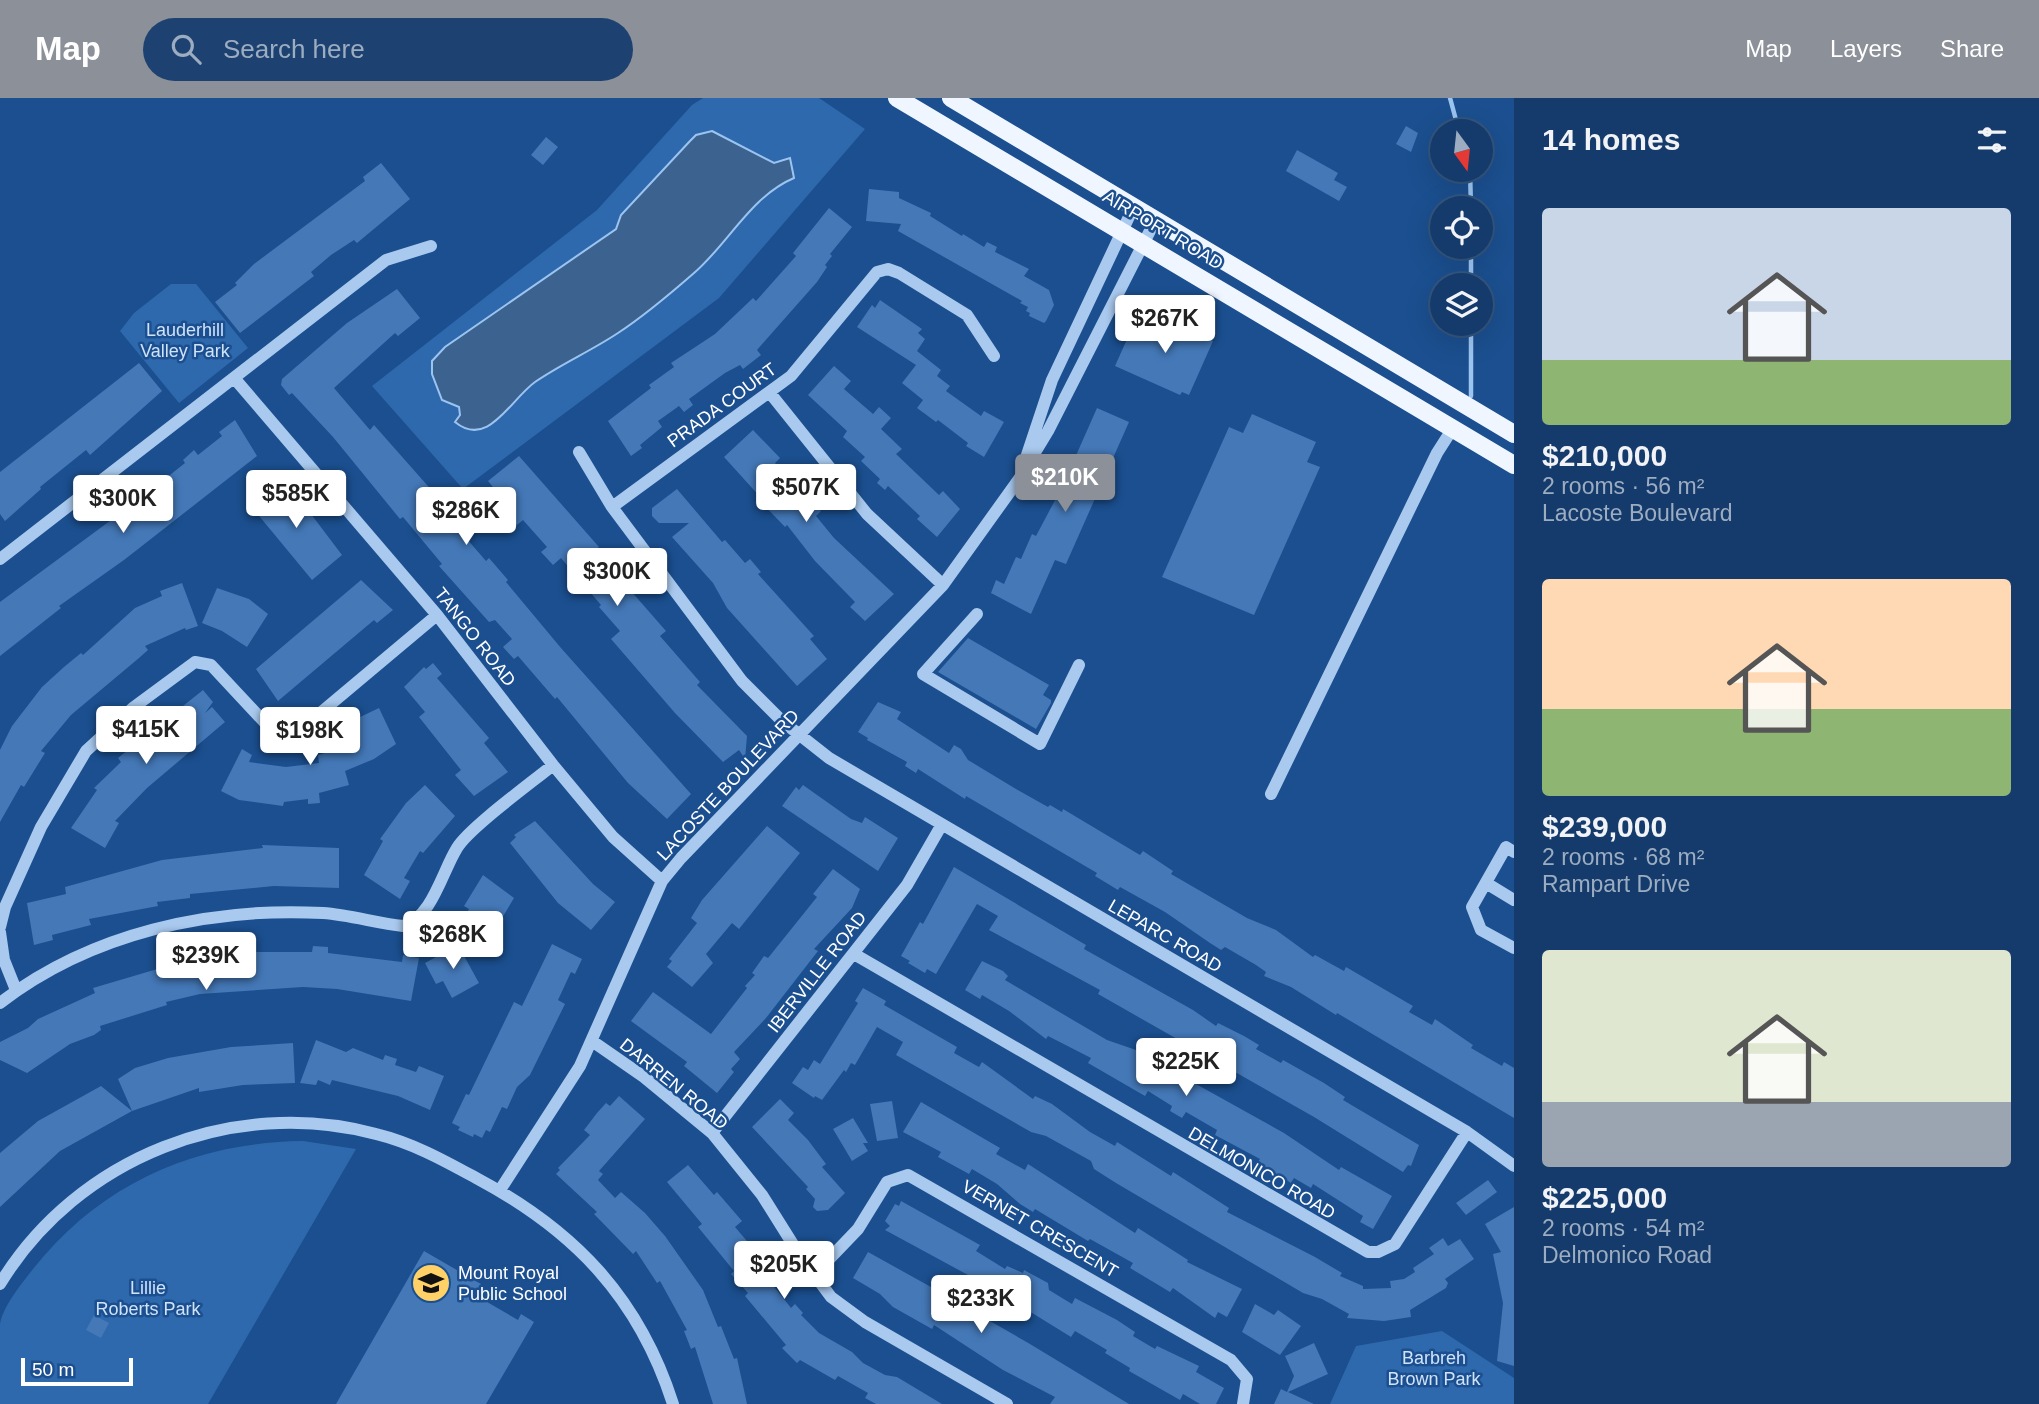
<!DOCTYPE html>
<html lang="en">
<head>
<meta charset="utf-8">
<style>
  body { margin:0; font-family:Helvetica,sans-serif; background:#1d4271; color:#f1f3f6; height:100vh; display:flex; flex-direction:column; font-size:26px; white-space:nowrap }
  * { box-sizing:border-box; margin:0 }
  p { font-size:23px; color:#9dadc1 }
  .icon { flex:none; width:38px; height:38px; fill:none; stroke:currentColor; stroke-width:2; stroke-linecap:round; stroke-linejoin:round }
  .map { position:relative; flex:1; overflow:hidden }
  .details { display:flex; flex-direction:column; background:#143b6b; width:525px }
  .details>* { flex:none }
  .needle { width:46px; rotate:165deg }
  .controls { position:absolute; left:1430px; top:21px; display:grid; gap:14px }
  .controls a { display:grid; place-items:center; width:63px; height:63px; border-radius:50%; background:#143b6b; box-shadow:0 7px 28px #0002,0 0 0 2px #33557e; font-size:35px }
  .scale { position:absolute; left:21px; bottom:18px; width:112px; box-sizing:border-box; padding-left:7px; border:4px solid #fff; border-top:0; font-size:19px; line-height:24px; white-space:nowrap; color:#fff; -webkit-text-stroke:5px #1b4f8f; paint-order:stroke }
  .price { position:absolute; translate:-50% -60px; padding:0 16px; border-radius:7px; background:#fff; color:#222; font-size:23px; line-height:46px; filter:drop-shadow(0 2px 4px #0008) }
  .price::after { content:''; position:absolute; left:50%; top:42px; width:21px; height:16px; margin-left:-10px; background:inherit; clip-path:polygon(0 0,100% 0,50% 100%) }
  .price.selected { background:#8c9099; color:#fff }
  ul { padding:0; list-style:none }
  li { display:grid; align-content:center; gap:14px; height:371px; padding:0 28px }
  li span { display:grid; place-items:center; height:217px; border-radius:7px; color:#555 }
  li>.icon { margin-inline-start:auto }
  span .icon { width:126px; height:126px; fill:#fffc; stroke-width:1 }
  li b { font-size:30px }
  h2 { display:flex; justify-content:space-between; align-items:center; height:84px; padding:0 28px; font-size:30px }
  header { display:flex; align-items:center; gap:42px; box-sizing:border-box; height:98px; padding:0 35px; background:#8c9099; color:#fff }
  header strong { font-size:33px }
  nav { display:flex; gap:38px; margin-inline-start:auto; font-size:24px }
  .search { width:490px; height:63px; background:#1d4271; display:flex; align-items:center; gap:18px; box-sizing:border-box; padding:0 24px; border-radius:38px; color:#9dadc1; font-size:26px }
  main { display:flex; flex:1; min-height:0 }
  .map>svg:first-child { display:block }
  .green { fill:#2e69ad }
  .water { fill:#3c6290; stroke:#9cc4f0; stroke-width:2 }
  .lines { fill:none; stroke-linecap:round; stroke-linejoin:round }
  .stream { stroke:#9cc4f0; stroke-width:4.5 }
  .building { fill:#4478b7 }
  .minor { stroke:#a9c9ee; stroke-width:12 }
  .major { stroke:#f0f6ff; stroke-width:18 }
  .labels { text-anchor:middle; dominant-baseline:central; stroke-width:5; stroke-linejoin:round; paint-order:stroke }
  .street-label { font-size:18px; fill:#fff; stroke:#1b4f8f }
  .park-label { font-size:18px; fill:#cfe3fa; stroke:#1b4f8f }
  .poi-label { font-size:18px; fill:#fff; stroke:#1b4f8f; text-anchor:start }
</style>
</head>
<body>
<header>
<strong>Map</strong>
<div class="search"><svg class="icon" aria-label="search" viewBox="0 0 24 24"><circle cx="10" cy="10" r="6"/><path d="M15 15l6 6"/></svg>Search here</div>
<nav><a>Map</a><a>Layers</a><a>Share</a></nav>
</header>
<main>
<div class="map">
<svg width="1514" height="1306" viewBox="0 0 1514 1306">
  <rect width="100%" height="100%" fill="#1b4f8f"/>
  <path class="green" d="M703,0H819L865,31L719,200L463,391L372,288L597,112L692,7Z
    M171,186H196L248,250L179,305L120,233L134,215Z
    M303,1043L356,1051L208,1306H0C0,1281 0,1250 0,1226C3,1208 22,1185 33,1171C100,1086 195,1044 303,1043Z
    M1442,1233L1514,1280V1306H1330L1356,1248Z"/>
  <path class="water" d="M712,33L774,65L790,60L794,80C751,98 728,146 694,175C670,196 644,218 618,235C591,253 561,266 535,284C510,302 488,351 455,324L460,317L459,309L442,302L432,276V263L445,249L616,131L621,117L690,43L696,37Z"/>
  <g class="lines">
    <path class="stream" d="M1450,0L1459,33
      M1470,72L1471,110
      M1471,149V187
      M1471,226V298"/>
  </g>
  <path class="building" d="M1406,28L1418,35L1411,54L1396,46Z
    M546,39L558,49L543,67L531,57Z
    M1297,52L1338,75L1334,82L1347,89L1339,103L1286,73Z
    M381,65L410,101L357,145L354,142L331,157L311,174L314,178L240,235L215,204L237,187L235,185L254,166L365,83L363,79Z
    M869,91L899,94V100L931,115L930,118L962,138L963,136L984,149L987,144L997,149L995,154L1029,171L1024,178L1049,192L1054,207L1046,223L1044,225L1029,218L1030,215L1026,213L1028,209L1020,205L1022,203L898,133L901,126L866,123Z
    M829,110L852,129L830,156L832,158L825,167L827,169L817,184L757,252L761,257L743,271L740,267L725,275L689,301L693,307L684,314L679,308L658,323L662,329L640,347L642,350L631,358L608,323L651,290L649,287L674,269L671,265L715,236L753,200L756,203L796,158L793,155Z
    M397,191L420,220L398,238L395,235L334,290L370,332L374,327L442,404L462,431L460,433L486,463L489,460L508,482L506,484L561,550L691,696L667,721L628,685L557,599L555,601L518,558L514,561L503,549L512,541L495,522L489,524L439,468L442,466L403,419L400,421L333,339L292,295L289,297L281,287L282,281L347,225Z
    M880,202L922,231L918,235L925,241L917,253L941,272L937,278L950,288L946,293L981,318L984,313L1004,324L984,359L966,348L968,345L938,322L936,324L917,310L923,302L902,285L916,267L857,229L872,207L875,210Z
    M1161,219L1213,243L1189,297L1182,294L1180,297L1115,268L1132,230Z
    M139,265L162,293L90,357L86,352L40,389L41,391L5,423L0,416V374Z
    M834,268L851,283L844,291L873,316L879,309L891,320L881,331L902,351L896,356L939,397L943,393L960,411L937,439L917,421L920,418L888,388L885,392L877,385L880,381L861,363L865,359L843,339L847,333L808,297Z
    M1097,310L1129,324L1066,466L1055,462L1031,516L991,495L996,482L1004,486L1016,459L1021,461L1032,436L1036,438L1062,389Z
    M1252,316L1316,344L1307,364L1320,369L1254,517L1162,479L1229,329L1243,335Z
    M235,322L257,358L124,462L59,508L61,510L0,558V504L141,400L185,365L183,362L194,352L198,357L222,338L219,334Z
    M753,332L780,360L775,365L821,413L816,418L834,440L894,496L865,523L850,509L855,504L815,463L787,427L785,429L760,403L762,401L724,359Z
    M519,358L599,449L595,452L666,533L660,538L700,584L697,587L747,638L745,661L739,652L723,664L675,615L611,541L620,533L599,509L601,507L561,460L553,467L541,454L547,449L523,422L517,427L504,413L509,409L488,383Z
    M282,380L292,392L288,395L308,418L311,416L342,457L312,482L250,407Z
    M677,391L722,444L725,442L745,465L750,461L761,474L758,476L814,538L810,541L827,561L797,588L727,510L713,485L672,439L689,425H659L652,418V410Z
    M361,482L393,512L377,525L374,522L278,603L256,571Z
    M182,485L198,528L186,532L185,530L145,548L148,552L139,560L71,617L41,653L45,655L24,689L21,687L0,724V652L12,628L42,589L64,569L81,555L83,557L135,510L162,498L160,493Z
    M217,490L249,501L268,516L247,549L222,533L202,525Z
    M968,540L1049,587L1043,597L1051,602V605L1036,631L938,574Z
    M433,565L442,576L437,580L489,640L484,645L508,674L474,698L455,677L461,672L419,619L425,614L404,589L424,569L426,571Z
    M203,592L213,604L205,615L212,609L225,624L147,690L115,723L119,725L105,750L71,730L97,692L94,690L121,664L118,660Z
    M878,604L901,614L897,621L949,655L954,647L961,651L968,662L1016,691L1048,709L1050,707L1062,714L1063,711L1140,757L1143,753L1173,773L1171,776L1247,820L1276,832L1313,859L1315,857L1344,873L1346,869L1413,908L1409,914L1432,927L1435,921L1473,947L1471,950L1502,968L1504,964L1514,970V1020L1337,915L1336,917L1291,889L1264,878L1266,874L1256,867L1225,849L1221,852L1210,845L1165,814L1120,789L1118,792L1095,778L1097,775L966,698L965,701L918,671L916,675L905,668L907,664L867,642L868,640L858,634Z
    M379,610L396,646L374,661L345,673L349,687L319,695L320,705L308,706V701L284,704L283,708L239,702L221,693L242,651L252,657L249,664L286,669L319,665L318,657L344,649L337,635L360,625L358,620Z
    M425,687L455,718L423,755L420,753L404,780L410,783L400,801L364,777L383,743L380,741L406,705Z
    M803,687L851,721L862,725L865,719L898,740L878,773L782,708L796,689L799,692Z
    M535,723L593,786L615,804L591,832L558,805L510,745L516,739L514,737Z
    M767,728L800,755L739,831L732,825L706,856L713,865L692,889L667,869L672,863L669,861L697,825L691,820L702,802Z
    M262,747L339,750V790L274,788L190,796V800L157,804L158,808L89,821L91,827L52,837L53,842L34,847L27,805L66,796L65,789L162,762L263,750Z
    M954,769L1086,847L1084,851L1193,912L1216,928L1218,925L1244,938L1259,947L1256,951L1281,965L1283,962L1324,985L1345,999L1343,1002L1419,1047L1411,1068L1408,1067L1403,1074L1314,1019L1098,896L1100,892L989,832L998,818L977,806L936,876L927,871L925,875L908,865L910,863L901,858L920,824L923,826Z
    M833,771L860,791L852,810L814,851L818,853L766,920L734,954L740,961L731,971L734,974L717,995L684,968L687,964L631,923L653,894L711,936L747,890L745,888L755,877L752,875L764,858L768,860L817,799L813,796Z
    M483,777L514,800L481,855L453,839L469,811L464,808Z
    M552,846L582,861L575,876L571,874L558,902L565,906L530,977L517,989L507,1011L502,1009L490,1034L486,1032L482,1040L474,1036L473,1039L458,1032L460,1029L452,1025L466,996L469,997L514,904L522,908Z
    M458,847L479,885L452,900L443,883L436,886L425,865Z
    M313,848L328,849V855L402,864L403,857L419,860L411,903L337,891L303,889L200,896L166,904L167,907L100,928L101,932L94,937L70,946L27,975L0,962V944L28,930L38,921L95,895L93,890L164,869L163,862L238,854H312Z
    M982,863L1003,873L1008,878L1005,882L1107,942L1136,952L1143,962L1174,980L1176,976L1187,981L1284,1035L1339,1072L1341,1069L1392,1098L1373,1131L1360,1124L1363,1118L1313,1086L1311,1090L1294,1080L1291,1085L1258,1064L1260,1061L1215,1037L1217,1032L1186,1014L1182,1020L1170,1013L1172,1008L1148,993L1145,998L1088,965L1091,960L1048,938L1046,941L1009,913L982,897L980,901L965,892Z
    M863,890L886,903L884,907L957,949L954,955L979,969L982,964L1033,1001L1035,998L1052,1006L1090,1034L1115,1048L1117,1044L1171,1078L1173,1074L1229,1110L1227,1114L1315,1159L1342,1175L1340,1178L1363,1188V1191L1391,1190L1390,1183L1404,1181L1415,1174L1413,1170L1434,1156L1429,1150L1443,1140L1448,1148L1460,1141L1474,1161L1445,1181L1448,1185L1446,1190L1410,1212L1411,1219L1384,1223L1347,1220L1349,1216L1322,1201L1303,1195L1116,1085L1094,1071L1091,1063L1046,1038L1031,1034L896,957L903,944L877,929L855,967L851,965L846,974L844,972L822,1002L815,998L814,1000L792,985L803,969L808,972L814,962L820,966L858,905L855,903Z
    M316,942L346,954L353,950L383,962L385,957L397,961L395,967L416,974L419,968L444,978L430,1012L398,998L332,982L330,987L318,982L316,987L300,985Z
    M293,945L295,985L243,987L199,994V990L132,1013L118,981L135,970L168,960L231,949Z
    M101,988L132,1013L60,1053L0,1109V1055L38,1023Z
    M619,998L645,1021L599,1073L603,1076L598,1082L615,1100L621,1094L645,1115L665,1138L703,1192L718,1229L721,1228L734,1261L737,1260L747,1306H713L695,1249L691,1251L684,1233L687,1232L660,1183L657,1185L636,1153L633,1156L594,1116L597,1114L556,1076L560,1072L558,1070L590,1037L584,1032L597,1015L606,1005L610,1008Z
    M780,1001L794,1015L788,1022L808,1042L826,1066L822,1069L845,1095L828,1112L817,1113L813,1109L815,1101L806,1091L808,1089L752,1029Z
    M892,1003L898,1040L877,1043L870,1006Z
    M921,1004L1000,1050L996,1056L1025,1072L1028,1066L1135,1135L1138,1130L1188,1162L1187,1164L1242,1191L1227,1219L1218,1214L1215,1220L1173,1190L1170,1194L1130,1170L1133,1165L1090,1141L1088,1143L1035,1111L1033,1114L1020,1106L997,1086L972,1071L969,1076L938,1059L941,1054L903,1034Z
    M853,1020L868,1045H863L868,1053L852,1063L833,1031Z
    M688,1067L714,1097L717,1094L742,1123L735,1129L752,1149L748,1152L767,1173L764,1176L791,1210L795,1206L803,1215L801,1217L819,1235L852,1254L863,1265L885,1277L897,1279L942,1306H876L865,1300L868,1295L838,1278L835,1282L800,1262L797,1265L782,1250L786,1247L745,1198L748,1195L731,1176L734,1173L698,1129L702,1126L667,1084Z
    M1488,1082L1497,1094L1466,1117L1456,1105Z
    M901,1103L980,1147L976,1153L1005,1171L1007,1168L1023,1175L1024,1172L1048,1185L1049,1192L1072,1206L1075,1200L1117,1222L1135,1234L1133,1238L1155,1251L1157,1248L1199,1268L1196,1274L1224,1290L1216,1306H1200L1183,1296L1180,1302L1129,1273L1130,1270L1105,1255L1107,1252L1075,1233L1071,1239L992,1190L885,1132L890,1128L885,1123L895,1106L899,1108Z
    M1514,1109V1268L1497,1263L1503,1205L1493,1156L1501,1154L1485,1126Z
    M424,1153L481,1186L475,1197L518,1222L521,1216L534,1224L486,1306H336Z
    M868,1154L949,1199L981,1221L983,1219L1030,1246L1129,1306H1050L1055,1299L1003,1272L934,1227L932,1231L893,1209L880,1196L853,1180Z
    M1255,1206L1274,1217L1278,1212L1301,1228L1280,1257L1242,1234Z
    M94,1217L109,1225L101,1240L86,1232Z
    M1314,1245L1328,1276L1288,1294L1314,1306H1274L1281,1291L1287,1294L1294,1278L1285,1258Z"/>
  <g class="lines">
    <path class="minor" d="M235,281L437,517L553,667L613,739L662,783
      M770,295L867,416L943,487
      M579,354L612,409L742,583L782,623L829,660L1467,1034L1514,1068
      M1027,357L1052,282L1134,108
      M612,409L791,278L877,174L888,171L899,175L967,217L994,258
      M0,461L386,162L431,148
      M977,516L923,576L1040,646L1079,567
      M1271,696L1437,355L1453,330
      M1514,754L1506,749L1472,809L1481,832L1514,850
      M1486,785L1514,802
      M0,829L5,809L41,729L86,653L134,609L195,564L211,567L267,627L292,632L319,616L437,517
      M0,834L4,862L16,892
      M854,856L1368,1154H1378L1395,1146L1467,1034
      M0,905C91,835 210,809 323,815C350,817 376,825 403,828C432,820 442,774 457,750C469,730 531,685 553,667
      M592,943L644,979L712,1035L762,1097L799,1156L831,1199L865,1224L1007,1306
      M712,1035L907,787L941,728
      M500,1092L580,968L662,783L681,760L943,487L1019,381L1048,333L1156,121
      M814,1177L858,1131L887,1084L908,1077L1231,1262L1247,1281L1243,1306
      M0,1186C77,1059 234,998 376,1036C413,1045 445,1063 478,1081C575,1133 639,1200 673,1306"/>
    <path class="major" d="M897,0L1514,367
      M951,0L1514,336"/>
  </g>
  <defs>
    <symbol id="school-disc" viewBox="-11 -11 22 22"><circle r="9.5" fill="#ffd166" stroke="#1b4f8f"/><path d="M0-5L7-2L0 1L-7-2ZM-4 1L0 2.5L4 1V4Q0 6-4 4Z" fill="#111"/></symbol>
  </defs>
  <g fill-rule="evenodd">
    <use href="#school-disc" x="409" y="1163" width="44" height="44"/>
  </g>
  <g class="labels">
    <g class="street-label">
      <text transform="translate(1163 132) rotate(31)">AIRPORT ROAD</text>
      <text transform="translate(722 307) rotate(-36)">PRADA COURT</text>
      <text transform="translate(475 539) rotate(52)">TANGO ROAD</text>
      <text transform="translate(728 687) rotate(-47)">LACOSTE BOULEVARD</text>
      <text transform="translate(1165 838) rotate(30)">LEPARC ROAD</text>
      <text transform="translate(817 874) rotate(-52)">IBERVILLE ROAD</text>
      <text transform="translate(674 986) rotate(39)">DARREN ROAD</text>
      <text transform="translate(1262 1075) rotate(30)">DELMONICO ROAD</text>
      <text transform="translate(1040 1131) rotate(30)">VERNET CRESCENT</text>
    </g>
    <g class="park-label">
      <text x="185" y="232">Lauderhill<tspan x="185" dy="21">Valley Park</tspan></text>
      <text x="148" y="1190">Lillie<tspan x="148" dy="21">Roberts Park</tspan></text>
      <text x="1434" y="1260">Barbreh<tspan x="1434" dy="21">Brown Park</tspan></text>
    </g>
    <g class="poi-label">
      <text x="458" y="1175">Mount Royal<tspan x="458" dy="21">Public School</tspan></text>
    </g>
  </g>
</svg>
<div class="controls">
<a><svg class="needle" viewBox="-14 -14 28 28"><path d="M0-13l5 13h-10z" fill="#e53935"/><path d="M0 13l5-13h-10z" fill="#9dadc1"/></svg></a>
<a><svg class="icon" aria-label="locate" viewBox="0 0 24 24"><circle cx="12" cy="12" r="6"/><path d="M12 2v4M12 18v4M2 12h4M18 12h4"/></svg></a>
<a><svg class="icon" aria-label="layers" viewBox="0 0 24 24"><path d="M12 4l9 5-9 5-9-5zM3 14l9 5 9-5"/></svg></a>
</div>
<div class="scale">50 m</div>
<b class="price" style="left:1165px;top:257px">$267K</b>
<b class="price selected" style="left:1065px;top:416px">$210K</b>
<b class="price" style="left:806px;top:426px">$507K</b>
<b class="price" style="left:296px;top:432px">$585K</b>
<b class="price" style="left:123px;top:437px">$300K</b>
<b class="price" style="left:466px;top:449px">$286K</b>
<b class="price" style="left:617px;top:510px">$300K</b>
<b class="price" style="left:146px;top:668px">$415K</b>
<b class="price" style="left:310px;top:669px">$198K</b>
<b class="price" style="left:453px;top:873px">$268K</b>
<b class="price" style="left:206px;top:894px">$239K</b>
<b class="price" style="left:1186px;top:1000px">$225K</b>
<b class="price" style="left:784px;top:1203px">$205K</b>
<b class="price" style="left:981px;top:1237px">$233K</b>
</div>
<section class="details">
<h2>14 homes<svg class="icon" aria-label="filters" viewBox="0 0 24 24"><path d="M4 7h16M4 17h16"/><circle cx="9" cy="7" r="2"/><circle cx="15" cy="17" r="2"/></svg></h2>
<ul>
<li><span style="background:linear-gradient(#c9d6e8 70%,#8fb573 0)"><svg class="icon" aria-label="home" viewBox="0 0 24 24"><path d="M3 11l9-7 9 7M6 9v11h12V9"/></svg></span><div><b>$210,000</b><p>2 rooms · 56 m²</p><p>Lacoste Boulevard</p></div></li>
<li><span style="background:linear-gradient(#ffd9b3 60%,#8fb573 0)"><svg class="icon" aria-label="home" viewBox="0 0 24 24"><path d="M3 11l9-7 9 7M6 9v11h12V9"/></svg></span><div><b>$239,000</b><p>2 rooms · 68 m²</p><p>Rampart Drive</p></div></li>
<li><span style="background:linear-gradient(#dfe7d0 70%,#9aa5b1 0)"><svg class="icon" aria-label="home" viewBox="0 0 24 24"><path d="M3 11l9-7 9 7M6 9v11h12V9"/></svg></span><div><b>$225,000</b><p>2 rooms · 54 m²</p><p>Delmonico Road</p></div></li>
</ul>
</section>
</main>
</body>
</html>
